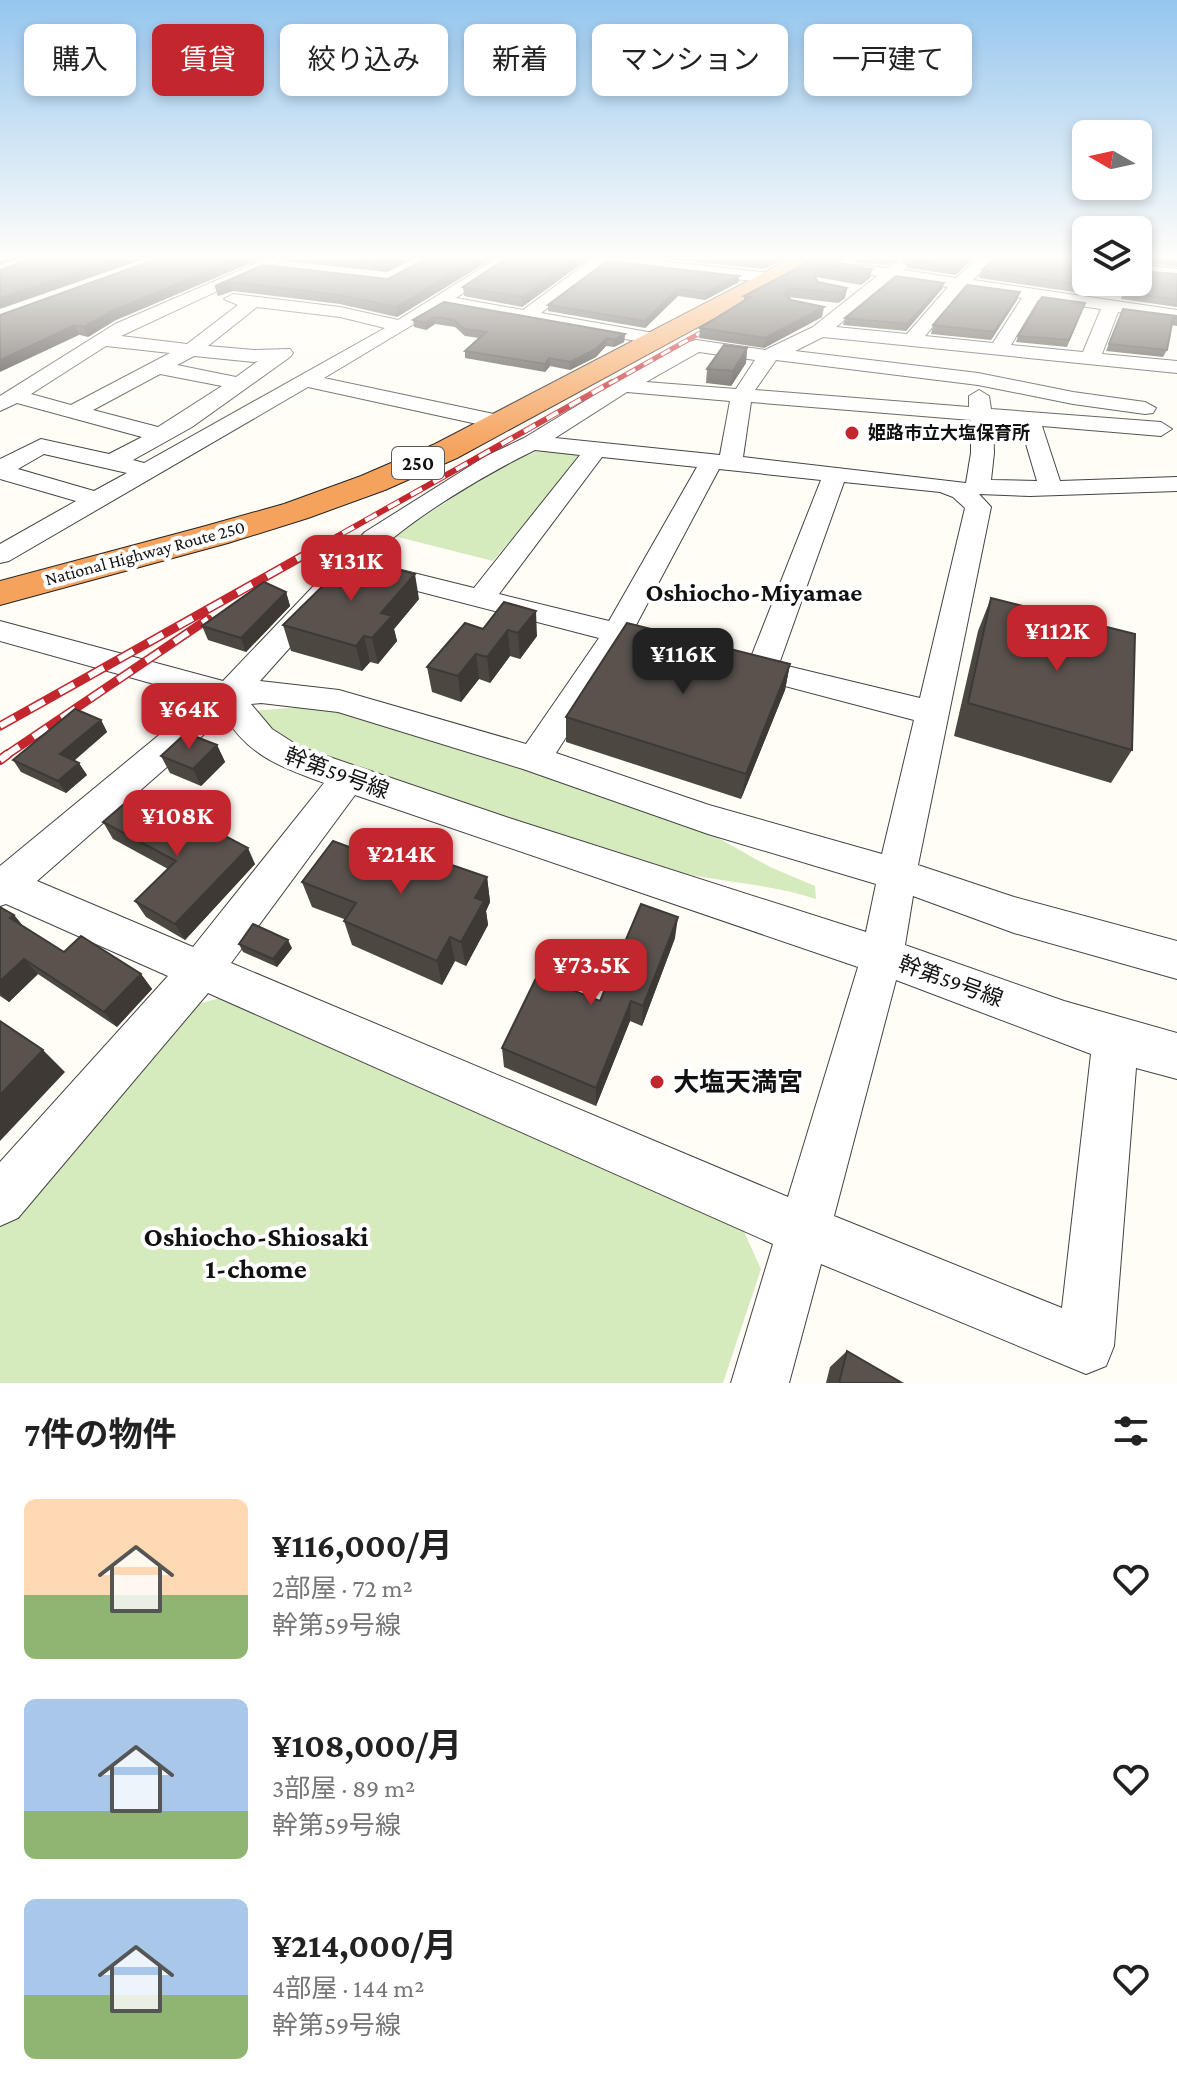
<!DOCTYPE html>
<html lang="ja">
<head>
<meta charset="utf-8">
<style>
  body { margin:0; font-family:"Crimson Pro","Noto Sans JP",serif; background:#f2f2f2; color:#222; height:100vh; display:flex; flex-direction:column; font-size:30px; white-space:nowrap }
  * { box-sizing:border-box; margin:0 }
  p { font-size:26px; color:#767676 }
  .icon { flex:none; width:44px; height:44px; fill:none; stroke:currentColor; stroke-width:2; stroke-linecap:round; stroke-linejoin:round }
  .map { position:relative; height:1383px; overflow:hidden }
  .details { display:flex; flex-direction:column; background:#fff; flex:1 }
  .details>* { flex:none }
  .banner { position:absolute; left:24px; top:24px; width:1130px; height:72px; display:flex; gap:16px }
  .needle { width:52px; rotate:279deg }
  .fabs { position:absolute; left:1072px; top:120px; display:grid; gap:16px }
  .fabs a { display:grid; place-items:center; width:80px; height:80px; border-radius:12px; background:#fff; box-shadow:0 4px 12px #0003; font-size:40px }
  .price { position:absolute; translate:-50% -68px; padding:0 18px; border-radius:16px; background:#c4262e; color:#fff; font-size:26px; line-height:52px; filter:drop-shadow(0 2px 4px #0008) }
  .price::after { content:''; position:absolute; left:50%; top:48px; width:24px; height:18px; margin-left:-12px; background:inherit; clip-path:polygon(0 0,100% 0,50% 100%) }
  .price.on { background:#222; color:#fff }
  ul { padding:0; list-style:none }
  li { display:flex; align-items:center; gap:24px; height:200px; padding:0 24px }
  li span { display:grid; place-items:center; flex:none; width:224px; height:160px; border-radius:12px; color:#555 }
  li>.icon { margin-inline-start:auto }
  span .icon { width:96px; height:96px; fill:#fffc; stroke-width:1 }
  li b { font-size:34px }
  h2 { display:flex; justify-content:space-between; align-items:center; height:96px; padding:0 24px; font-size:34px }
  .tag { padding:0 28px; border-radius:12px; background:#fff; box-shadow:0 4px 12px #0003; font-size:28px; line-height:72px }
  .tag.on { background:#c4262e; color:#fff }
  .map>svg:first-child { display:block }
  .green { fill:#d5ebbd }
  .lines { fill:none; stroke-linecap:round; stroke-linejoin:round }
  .minor-casing { stroke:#444; stroke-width:2 }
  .highway-casing { stroke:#222; stroke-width:2 }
  .minor { fill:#fff; fill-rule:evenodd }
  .highway { fill:#f5a25d; fill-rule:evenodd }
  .rail-far3-casing { stroke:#c4262e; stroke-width:5 }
  .rail-far2-casing { stroke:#c4262e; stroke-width:6 }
  .rail-far1-casing { stroke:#c4262e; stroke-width:9 }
  .rail-casing { stroke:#c4262e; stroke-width:10 }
  .rail-far3 { stroke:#fff; stroke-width:3; stroke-dasharray:10; stroke-linecap:butt }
  .rail-far2 { stroke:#fff; stroke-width:4; stroke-dasharray:13; stroke-linecap:butt }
  .rail-far1 { stroke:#fff; stroke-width:6; stroke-dasharray:17; stroke-linecap:butt }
  .rail { stroke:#fff; stroke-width:7; stroke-dasharray:22; stroke-linecap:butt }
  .wall { fill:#4d4742 }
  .shaded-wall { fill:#3f3936 }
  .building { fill:#5a524d; stroke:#3f3936; stroke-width:2 }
  .poi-dot { fill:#c4262e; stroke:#fff; stroke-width:3 }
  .labels { text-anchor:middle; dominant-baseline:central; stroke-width:8; stroke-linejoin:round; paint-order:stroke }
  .far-poi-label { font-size:18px; font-weight:bold; fill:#111; stroke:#fff; text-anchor:start }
  .far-street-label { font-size:18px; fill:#111; stroke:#fff }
  .shield { fill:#fff; stroke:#585858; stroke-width:2 }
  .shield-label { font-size:20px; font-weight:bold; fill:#111 }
  .street-label { font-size:22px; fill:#111; stroke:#fff }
  .quarter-label { font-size:26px; font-weight:bold; fill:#111; stroke:#fff }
  .near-poi-label { font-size:26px; font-weight:bold; fill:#111; stroke:#fff; text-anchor:start }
  .near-neighbourhood-label { font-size:28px; font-weight:bold; fill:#111; stroke:#fff }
</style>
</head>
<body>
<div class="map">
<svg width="1177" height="1383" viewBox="0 0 1177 1383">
  <rect width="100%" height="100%" fill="#fffdf5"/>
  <path class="green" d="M548,448L575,452L579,459L493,561L394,536L509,461Z
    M302,707L342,713L688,821L770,867L815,886L816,899C767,883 717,882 667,870L311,754C290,742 267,731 252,711Z
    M223,997L740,1223L761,1269L723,1383H0V1228L191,1006Z"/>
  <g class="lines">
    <defs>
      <path id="minor" d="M266,259H286L121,336L187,344L238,305L224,299L233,294L340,307L398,320L496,259H514L456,298L523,310L592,259H642L770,273L778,278L770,283L606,264L541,313L665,335L667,339L658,345L444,306L324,378L508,417L511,422L508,427L500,429L308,387L9,561L0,563V544L76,501L0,479V459L41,439L109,454L142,437L17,403L0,411V396L115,324ZM257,307L340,317L385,328L144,463L133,460L192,427L290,357L293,353L290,349L254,350L208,346ZM106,346L170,353L71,405L31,394ZM194,356L254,362L258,361L236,377L177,365ZM160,374L222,386L158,427L93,410ZM44,454L127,473L94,491L18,469Z
        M977,259H994L973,280L1177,310V320L1118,312L1102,354L1177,361V373L823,337L795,351L978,373L1073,392L1145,402L1156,408L1153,413L1145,414L1073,404L978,385L776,360L755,390L969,407V396L979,390L989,396L991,409L1161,422L1172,429L1161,436L1042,426L1060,481L1177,477V491L1030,496L979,494L991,507L918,865L1014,897L1177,941V979L1014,933L913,896L905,945L1064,1001L1177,1033V1079L1136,1068L1114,1346L1106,1366L1086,1374L821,1264L789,1383H731L773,1244L208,993L18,1218L0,1226V1162L168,976L6,904L0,906V866L204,698L0,641V621L223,681L365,532L486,456L524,438L616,382L689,342L696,340L765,350L813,327L877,276L834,269V263L887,268L899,261L907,266L904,270L956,278ZM894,279L948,287L907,334L836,327ZM964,289L1022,298L993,343L925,336ZM1038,300L1101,309L1083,352L1011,345ZM699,352L755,360L736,389L646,382ZM627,392L730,401L720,455L555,438ZM751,402L971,420V453L966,483L743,457ZM993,422L1020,424L1037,481L991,480L994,453ZM535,450L580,455L474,588L373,563L364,565C402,523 484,475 535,450ZM602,457L697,467L609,621L499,594ZM719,469L821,480L751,657L735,659L730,666L735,673L914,720L882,854L709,805L556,753L625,644L662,654L673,651L677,644L673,637L635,627ZM844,482L940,492L953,497L965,508L920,698L779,664ZM361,568L359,571L363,577L599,638L526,744L339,690L260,681ZM261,703L338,712L523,769L708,834L876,884L866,932L509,818L300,747L272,729L251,704ZM225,716C248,756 283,768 324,783L193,947L37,881ZM355,795L858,967L788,1197L231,963ZM896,980L1091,1054L1062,1308L834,1216Z
        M1050,259H1086V267L1058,264Z
        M1138,264L1177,269V279L1138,274Z"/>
      <path id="highway" d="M790,259H817L814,264L457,458L385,490L308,518L228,543L0,605V581L202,527L284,504L361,476L435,444Z"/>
    </defs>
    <use href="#minor" class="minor-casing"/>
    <use href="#highway" class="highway-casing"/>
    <use href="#minor" class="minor"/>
    <use href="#highway" class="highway"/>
    <defs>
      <path id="rail-far3" d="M609,384L718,323"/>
      <path id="rail-far2" d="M320,546L612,382"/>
      <path id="rail-far1" d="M0,726L324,544
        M5,756L208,619"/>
      <path id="rail" d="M0,760L8,754"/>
    </defs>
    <use href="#rail-far3" class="rail-far3-casing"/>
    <use href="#rail-far2" class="rail-far2-casing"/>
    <use href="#rail-far1" class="rail-far1-casing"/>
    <use href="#rail" class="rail-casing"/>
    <use href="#rail-far3" class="rail-far3"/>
    <use href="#rail-far2" class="rail-far2"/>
    <use href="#rail-far1" class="rail-far1"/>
    <use href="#rail" class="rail"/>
  </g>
  <path class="wall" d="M287,259H414L387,272L288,261Z
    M426,259H492L397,317L340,304L233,291L218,296L215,286L263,265L388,279Z
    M588,259L522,307L464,296L463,287Z
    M666,259H785L764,269Z
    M815,259H845L844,261H834L840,266L872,269L870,278L861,285L816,277L818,282L847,288L845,298L838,303L788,297L791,300L822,317L764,348L699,338L700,328L744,301V296Z
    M856,259H900L886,265L855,262Z
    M901,259H973L955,275L909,268Z
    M1145,259H1177V267L1145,262Z
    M982,270L1093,282L1088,294L979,278Z
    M1150,272L1177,274V307L1121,299L1126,282H1138L1148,285L1147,278Z
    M739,276V282L705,300L678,296L645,328L548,311V305Z
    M944,283L942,289L906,331L843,325L845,318Z
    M1020,292L1017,300L991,340L931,334L933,325Z
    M444,302L625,334L624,342L614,347L606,346L596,357L570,370L550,366L545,372L465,358V351L479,338L465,336L455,327L435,324L426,330L414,327L413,320Z
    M1085,303L1067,347L1016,342L1018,336Z
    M1123,309L1177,316V326L1171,325L1167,350L1163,357L1106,351Z
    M0,315L114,321L88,337Z
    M747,348L746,363L731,386L706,383L707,369Z
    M286,592L290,606L246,652L208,640L202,626Z
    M991,598L1132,750L1111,783L954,736L978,631Z
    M419,599L394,629L397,641L378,664L370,662L362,671L291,651L283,625Z
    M504,602L537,636L520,659L510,656L490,683L479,679L461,702L432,692L427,667L483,629Z
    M790,664L785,690L741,799L566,742V717Z
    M101,720L107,732L74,761L87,775L66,793L21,772L13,760Z
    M217,745L225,762L201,786L170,773L161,756Z
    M103,822L203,835L255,864L185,940L146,917L135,901L168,869L113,839Z
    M384,860L436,866L487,877L490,902L486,911L488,925L466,966L455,961L442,985L352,945L344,921V919L312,907L302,882Z
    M0,907L14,915L23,926L64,952L141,974L152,989L117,1027L38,974L9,1002L0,996Z
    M675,938L642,1026L630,1021L596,1106L504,1067L502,1048L600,1001Z
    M239,944L292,948L277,967L243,952Z
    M847,1351L902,1383H826L830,1367Z"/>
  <path class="shaded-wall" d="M0,259H20L0,265Z
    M116,259H144L0,309V298Z
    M237,259H260L114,321L88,337L84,327L110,312Z
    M395,259H414L387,272L386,263Z
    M477,259H492L397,317L396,307Z
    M576,259H588L522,307V297Z
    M768,259H785L764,269L765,260Z
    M888,259H900L886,265Z
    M967,259H973L955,275L957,267Z
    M872,269L870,278L861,285L863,276Z
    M739,276V282L705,300V293Z
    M231,282L233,291L218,296L215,286Z
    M944,283L942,289L906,331L907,324Z
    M847,288L845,298L838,303L840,293Z
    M678,289V296L645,328V321Z
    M1020,292L1017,300L991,340L994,332Z
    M824,307L822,317L764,348L765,338Z
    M434,317L435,324L426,330L425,323Z
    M75,325L79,335L0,372V360Z
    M625,334L624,342L614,347V340Z
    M607,338L606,346L596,357L570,370V362Z
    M747,348L746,363L731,386L733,371Z
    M549,358L550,366L545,372V364Z
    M415,574L419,599L394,629L397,641L378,664L372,638L381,613Z
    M286,592L290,606L246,652L241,638Z
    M536,611L537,636L520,659L518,633Z
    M508,630L510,656L490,683L487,657Z
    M364,636L370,662L362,671L356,646Z
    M476,654L479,679L461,702L458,676Z
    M790,664L785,690L741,799L746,774Z
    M101,720L107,732L67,766L60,754Z
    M217,745L225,762L201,786L193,769Z
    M79,763L87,775L66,793L58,781Z
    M248,848L255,864L185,940L175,924Z
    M487,877L490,902L486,911L488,925L466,966L461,942L475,898Z
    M14,915L27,931L10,918Z
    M678,917L675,938L642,1026L643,1006Z
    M450,937L455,961L442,985L437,961Z
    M288,940L292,948L277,967L273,959Z
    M24,959L38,974L9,1002L0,993V981Z
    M141,974L152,989L117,1027L104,1012Z
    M631,1001L630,1021L596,1106V1088Z
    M43,1050L65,1072L0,1141V1095Z"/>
  <path class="building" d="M29,259H116L0,298V270Z
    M157,259H237L110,312L84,327L75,325L0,360V315Z
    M347,259H395L386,263Z
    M426,259H477L396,307L339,295L231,282L215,286L263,265L388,279Z
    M505,259H576L522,297L463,287Z
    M815,259H833V260L840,264L839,267L842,264L872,269L863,276L817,268L814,276L818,282L847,288L840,293L789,288L785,294L791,300L824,307L765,338L700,328L750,297L744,296Z
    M910,259H967L957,267L911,260Z
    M993,259H1059L1086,262V282H1093L1091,286L982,270Z
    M607,261L739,276L705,293L678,289L645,321L548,305Z
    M1150,272L1177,274V300L1124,292L1127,282H1138V274L1152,289Z
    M896,276L944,283L907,324L845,318Z
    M967,285L1020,292L994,332L933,325Z
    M1042,297L1085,303L1069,340L1018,336Z
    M444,302L625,334L614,340L607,338L596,349L570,362L549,358L545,364L465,351L486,332L464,329L454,320L434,317L425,323L413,320Z
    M1123,309L1177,316V318H1173L1167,350L1109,344Z
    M724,345L747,348L733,371L707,369Z
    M351,558L415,574L381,613L392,616L372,638L364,636L356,646L283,625Z
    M264,582L286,592L241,638L202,626Z
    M991,598L1135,634L1132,750L968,703Z
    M504,602L536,611L518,633L508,630L487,657L476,654L458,676L427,667L465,623L483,629Z
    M627,623L790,664L746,774L566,717Z
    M75,709L101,720L60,754L79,763L58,781L13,760Z
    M186,733L217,745L193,769L161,756Z
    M131,798L203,835L210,828L248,848L175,924L135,901L176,861L103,822Z
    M333,841L384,860L391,850L436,866L440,861L487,877L475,898L484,901L461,942L450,937L437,961L344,921L356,903L302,882Z
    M641,904L678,917L643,1006L631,1001L596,1088L502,1048L537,976L600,1001Z
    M0,907L14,915L10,918L64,952L81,936L141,974L104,1012L24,959L0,981Z
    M253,924L288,940L273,959L239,944Z
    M0,1021L43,1050L0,1095Z
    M847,1351L902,1383H839Z"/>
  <linearGradient id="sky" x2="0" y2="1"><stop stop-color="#95c6ee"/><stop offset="0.57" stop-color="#fffefa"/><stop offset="1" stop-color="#fffefa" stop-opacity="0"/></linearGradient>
  <rect width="1177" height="452" fill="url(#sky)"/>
  <g class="poi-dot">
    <circle cx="852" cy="433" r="8"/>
    <circle cx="657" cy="1082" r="8"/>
  </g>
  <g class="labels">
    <g class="far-poi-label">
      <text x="868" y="433">姫路市立大塩保育所</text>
    </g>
    <g class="far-street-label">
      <text transform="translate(145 553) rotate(-15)">National Highway Route 250</text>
    </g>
    <rect class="shield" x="392" y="447" width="52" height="32" rx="6"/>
    <g class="shield-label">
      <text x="418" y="463">250</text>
    </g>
    <g class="street-label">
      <text transform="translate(337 773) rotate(20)">幹第59号線</text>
      <text transform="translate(951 981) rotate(20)">幹第59号線</text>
    </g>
    <g class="quarter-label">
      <text x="754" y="592">Oshiocho-Miyamae</text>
    </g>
    <g class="near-poi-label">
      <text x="673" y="1082">大塩天満宮</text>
    </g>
    <g class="near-neighbourhood-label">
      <text x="256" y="1236">Oshiocho-Shiosaki<tspan x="256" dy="32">1-chome</tspan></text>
    </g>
  </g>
</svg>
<div class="fabs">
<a><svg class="needle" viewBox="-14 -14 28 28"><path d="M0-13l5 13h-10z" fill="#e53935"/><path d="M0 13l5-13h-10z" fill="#767676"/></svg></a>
<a><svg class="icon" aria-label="layers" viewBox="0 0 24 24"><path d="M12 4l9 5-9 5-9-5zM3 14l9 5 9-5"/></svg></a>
</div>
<b class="price" style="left:351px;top:603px">¥131K</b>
<b class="price" style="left:1057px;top:673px">¥112K</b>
<b class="price on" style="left:683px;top:696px">¥116K</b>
<b class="price" style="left:189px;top:751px">¥64K</b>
<b class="price" style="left:177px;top:858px">¥108K</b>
<b class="price" style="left:401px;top:896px">¥214K</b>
<b class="price" style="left:591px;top:1007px">¥73.5K</b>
<div class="banner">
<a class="tag">購入</a>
<a class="tag on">賃貸</a>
<a class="tag">絞り込み</a>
<a class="tag">新着</a>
<a class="tag">マンション</a>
<a class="tag">一戸建て</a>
</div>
</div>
<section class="details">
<h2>7件の物件<svg class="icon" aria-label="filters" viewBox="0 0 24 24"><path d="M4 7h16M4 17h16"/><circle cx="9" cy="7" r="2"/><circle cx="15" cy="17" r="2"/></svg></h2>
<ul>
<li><span style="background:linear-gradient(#ffd9b3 60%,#8fb573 0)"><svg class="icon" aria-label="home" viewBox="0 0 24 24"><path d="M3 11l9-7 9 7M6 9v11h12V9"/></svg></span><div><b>¥116,000/月</b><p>2部屋 · 72 m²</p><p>幹第59号線</p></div><svg class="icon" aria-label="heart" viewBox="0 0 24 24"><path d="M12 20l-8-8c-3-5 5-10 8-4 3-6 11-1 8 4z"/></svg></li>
<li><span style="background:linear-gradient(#a9c7e8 70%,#8fb573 0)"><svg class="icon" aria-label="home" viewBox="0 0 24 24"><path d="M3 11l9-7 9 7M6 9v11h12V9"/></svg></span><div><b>¥108,000/月</b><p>3部屋 · 89 m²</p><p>幹第59号線</p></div><svg class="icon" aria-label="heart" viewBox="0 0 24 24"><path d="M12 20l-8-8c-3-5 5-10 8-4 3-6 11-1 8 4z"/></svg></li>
<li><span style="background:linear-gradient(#a9c7e8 60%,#8fb573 0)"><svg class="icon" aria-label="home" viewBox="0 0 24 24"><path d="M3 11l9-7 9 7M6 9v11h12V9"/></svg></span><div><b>¥214,000/月</b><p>4部屋 · 144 m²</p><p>幹第59号線</p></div><svg class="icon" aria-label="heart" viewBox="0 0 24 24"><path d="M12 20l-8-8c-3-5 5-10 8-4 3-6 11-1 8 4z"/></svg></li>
</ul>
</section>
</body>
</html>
